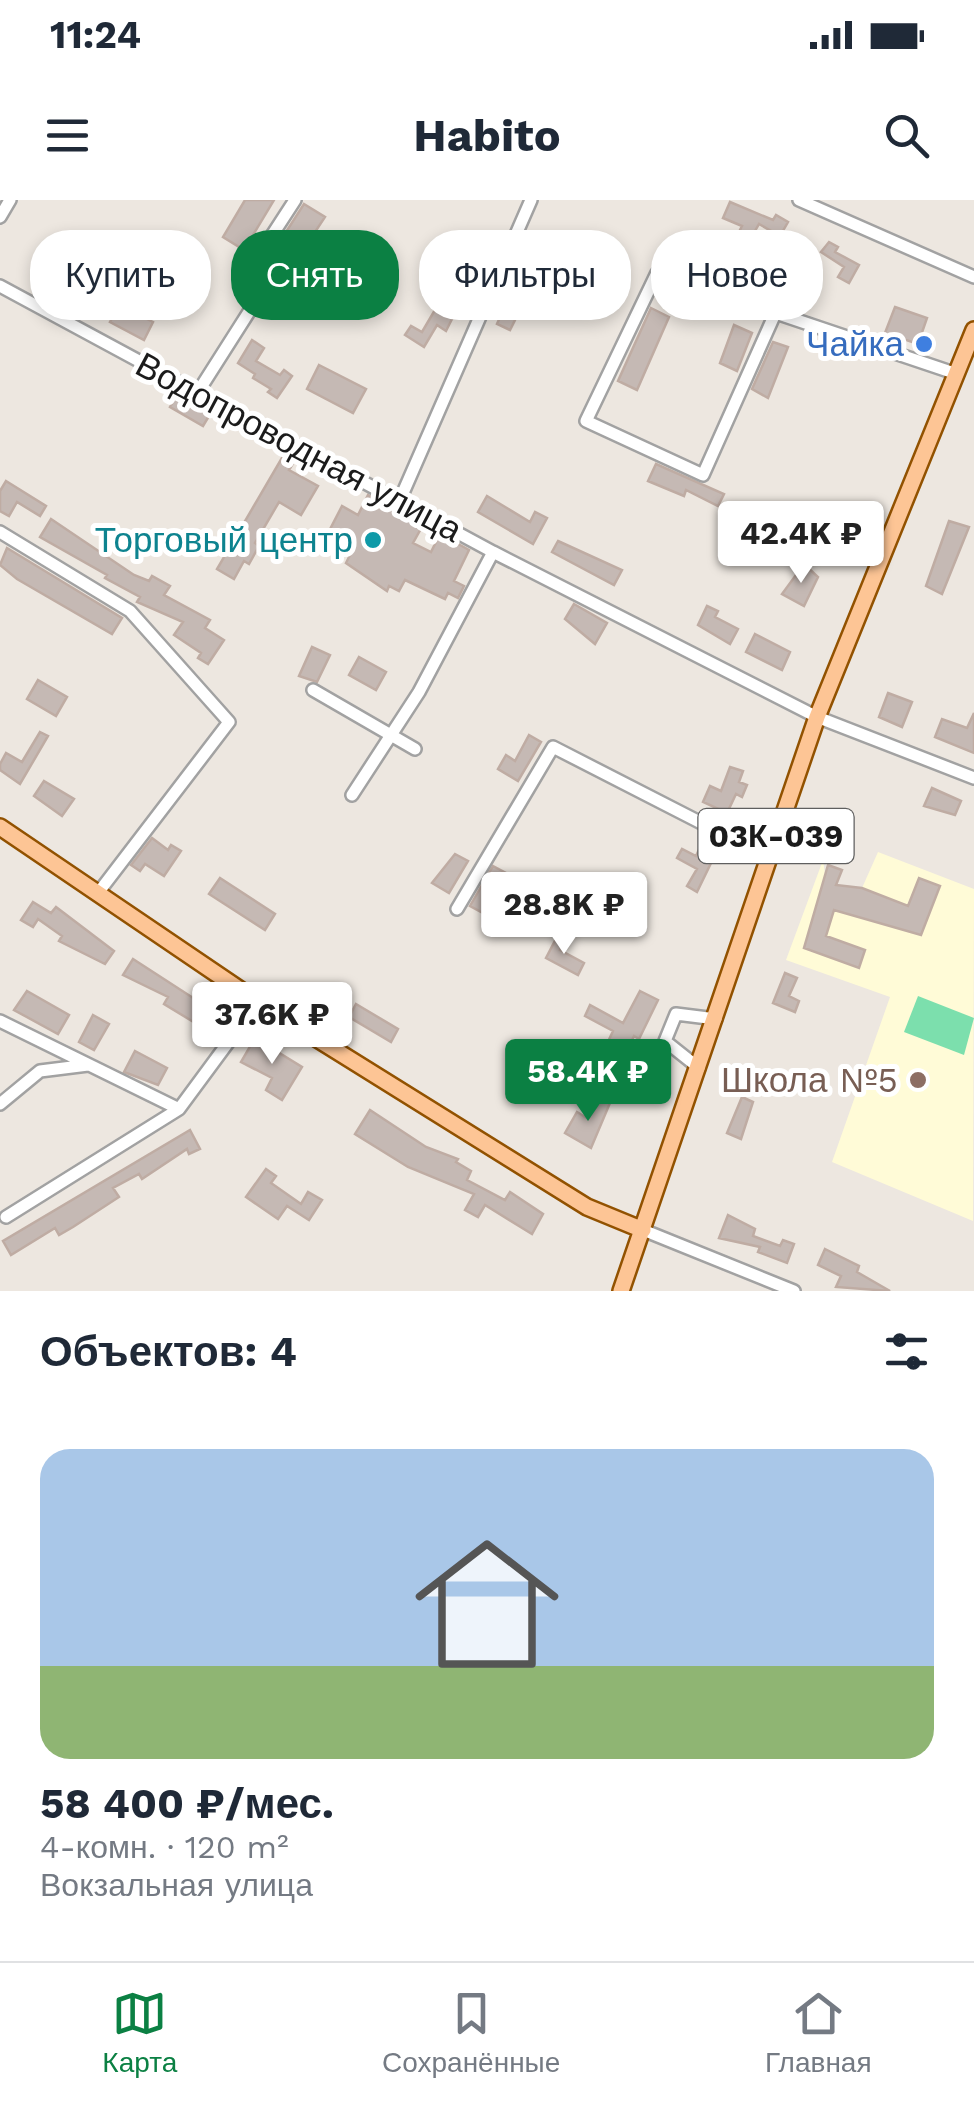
<!DOCTYPE html>
<html lang="ru">
<head>
<meta charset="utf-8">
<style>
  body { margin:0; font-family:"Work Sans",sans-serif; background:#f2f2f3; color:#1f2937; height:100vh; display:flex; flex-direction:column; font-size:38px; white-space:nowrap }
  * { box-sizing:border-box; margin:0 }
  p { font-size:32px; color:#747a83 }
  .icon { flex:none; width:55px; height:55px; fill:none; stroke:currentColor; stroke-width:2; stroke-linecap:round; stroke-linejoin:round }
  .map { position:relative; height:1091px; overflow:hidden }
  .drawer { display:flex; flex-direction:column; background:#fff; flex:1 }
  .drawer>* { flex:none }
  .hud { position:absolute; left:30px; top:30px; width:915px; height:90px; display:flex; gap:20px }
  .price { position:absolute; translate:-50% -85px; padding:0 22px; border-radius:10px; background:#fff; color:#222; font-size:32px; line-height:65px; filter:drop-shadow(0 2px 5px #0008) }
  .price::after { content:''; position:absolute; left:50%; top:60px; width:30px; height:22px; margin-left:-15px; background:inherit; clip-path:polygon(0 0,100% 0,50% 100%) }
  .price.selected { background:#0b8043; color:#fff }
  ul { padding:0; list-style:none }
  li { display:grid; align-content:center; gap:20px; height:530px; padding:0 40px }
  li+li { border-top:2px solid #e0e1e3 }
  li span { display:grid; place-items:center; height:310px; border-radius:30px; color:#555 }
  li>.icon { margin-inline-start:auto }
  span .icon { width:180px; height:180px; fill:#fffc; stroke-width:1 }
  li b { font-size:42px }
  h2 { display:flex; justify-content:space-between; align-items:center; height:120px; padding:0 40px; font-size:42px }
  .tag { padding:0 35px; border-radius:40px; background:#fff; box-shadow:0 5px 15px #0003; font-size:35px; line-height:90px }
  .tag.selected { background:#0b8043; color:#fff }
  .status { display:flex; justify-content:space-between; align-items:center; height:70px; padding:0 50px; background:#fff; direction:ltr }
  .status svg { height:28px; fill:currentColor }
  header { display:flex; justify-content:space-between; align-items:center; height:130px; padding:0 40px; background:#fff; font-size:45px; font-weight:700 }
  .tab-bar { display:flex; justify-content:space-around; align-items:center; height:140px; border-top:2px solid #e0e1e3; background:#fff; font-size:28px; color:#747a83 }
  .tab-bar a { display:grid; justify-items:center; gap:5px }
  .tab-bar .selected { color:#0b8043 }
  .map>svg:first-child { display:block }
  .education { fill:#fffbd7 }
  .pitch { fill:#7cdfad }
  .building { fill:#c5b9b4; stroke:#bfaca3; stroke-width:2.5 }
  .lines { fill:none; stroke-linecap:round; stroke-linejoin:round }
  .minor-casing { stroke:#a2a2a2; stroke-width:16 }
  .major-casing { stroke:#925200; stroke-width:20 }
  .minor { stroke:#fff; stroke-width:11 }
  .major { stroke:#fdc595; stroke-width:15 }
  .shop-dot { fill:#3f7fe0; stroke:#fff; stroke-width:4 }
  .culture-dot { fill:#0f9aa8; stroke:#fff; stroke-width:4 }
  .education-dot { fill:#8d6e63; stroke:#fff; stroke-width:4 }
  .labels { text-anchor:middle; dominant-baseline:central; stroke-width:10; stroke-linejoin:round; paint-order:stroke }
  .shield { fill:#fff; stroke:#5f5f5f; stroke-width:2.5 }
  .shield-label { font-size:32px; font-weight:bold; fill:#1b1b1b }
  .shop-label { font-size:35px; fill:#366cbe; stroke:#fff; text-anchor:end }
  .street-label { font-size:35px; fill:#1b1b1b; stroke:#fff }
  .culture-label { font-size:35px; fill:#0d838f; stroke:#fff; text-anchor:end }
  .education-label { font-size:35px; fill:#785e54; stroke:#fff; text-anchor:end }
</style>
</head>
<body>
<div class="status"><b>11:24</b><svg viewBox="0 0 49 12"><path d="M0 12V9h3v3zM5 12V6h3v6zM10 12V3h3v9zM15 12V0h3v12zM26 1h20v11H26zM47 4h2v5h-2z"/></svg></div>
<header><svg class="icon" aria-label="menu" viewBox="0 0 24 24"><path d="M4 6h16M4 12h16M4 18h16"/></svg>Habito<svg class="icon" aria-label="search" viewBox="0 0 24 24"><circle cx="10" cy="10" r="6"/><path d="M15 15l6 6"/></svg></header>
<div class="map">
<svg width="974" height="1091" viewBox="0 0 974 1091">
  <rect width="100%" height="100%" fill="#ede7e0"/>
  <path class="education" d="M878,652L974,689L973,1021L832,962L890,797L786,760L823,660L826,681L845,690L862,688Z"/>
  <path class="pitch" d="M918,796L974,818L964,855L904,832Z"/>
  <path class="building" d="M245,0H274L244,50L223,37Z
    M730,2L773,20L776,15L788,22L780,36L759,24L751,38L739,32L742,26L723,18Z
    M304,4L325,17L286,76L266,63Z
    M829,42L838,47L835,52L859,65L849,83L838,77L844,67L821,52Z
    M531,50L546,58L510,130L497,124Z
    M442,98L458,107L446,131L437,125L424,147L405,135L411,126L422,132Z
    M123,99L134,105L131,111L153,122L144,140L110,122Z
    M895,107L927,118L918,144L885,133Z
    M651,108L669,117L637,190L618,181Z
    M734,125L752,133L737,171L720,163Z
    M252,140L264,148L256,161L280,175L284,170L292,176L277,198L268,192L271,189L253,178L255,174L238,163Z
    M773,142L788,147L768,198L752,189Z
    M319,165L366,189L353,213L307,189Z
    M178,193L212,211L203,226L170,207Z
    M286,251L297,257L289,270L318,286L301,315L279,302L255,343L259,346L249,364L244,361L234,379L217,369Z
    M656,264L724,294L718,306L686,290L684,296L648,281Z
    M6,281L46,306L40,316L17,302L9,316L0,311V291Z
    M368,295L423,325L413,343L431,352L440,334L469,350L454,381L464,386L458,398L448,393L445,399L405,380L399,391L389,386L387,391L346,363L352,351L326,337L342,306L358,315Z
    M487,296L530,322L535,312L547,318L533,344L478,312Z
    M825,306L838,312L826,347L809,340Z
    M51,319L134,375L149,381L152,376L170,386L164,395L210,420L205,428L224,440L208,464L198,458L201,453L174,435L183,422L137,402L140,397L105,378L107,375L40,337Z
    M949,321L969,327L942,394L926,386Z
    M558,341L622,370L614,385L552,352Z
    M7,348L122,418L112,434L17,379L0,365Z
    M804,364L818,377L804,406L782,394Z
    M574,404L607,423L595,444L565,419Z
    M707,406L718,411L715,417L738,429L730,444L698,425Z
    M755,434L790,452L782,470L746,452Z
    M312,447L330,455L317,482L299,476Z
    M359,457L386,472L376,490L349,475Z
    M38,480L67,497L56,516L27,499Z
    M888,493L912,502L902,527L879,517Z
    M974,513V553L935,537L942,519L967,528Z
    M40,532L48,536L20,584L0,570V564L6,553L22,562Z
    M529,535L541,542L518,581L498,569L506,555L515,561Z
    M730,567L743,571L739,582L747,585L742,597L736,594L727,613L703,602L710,586L721,591Z
    M44,581L74,599L62,616L34,596Z
    M932,588L961,601L955,615L924,606Z
    M152,638L168,650L171,645L181,651L164,676L145,664L140,671L131,665Z
    M704,639L713,643L705,660L711,663L697,692L687,686L697,669L677,658L682,649L696,656Z
    M455,654L468,661L449,693L432,683Z
    M828,665L842,670L836,685L862,688L908,706L919,678L940,686L921,735L834,710L826,736L865,750L859,768L804,748Z
    M493,666L506,673L483,713L470,706Z
    M220,678L275,714L265,730L209,694Z
    M33,702L51,713L56,707L114,751L105,764L59,741L62,736L38,719L33,727L21,720Z
    M558,735L566,739L560,750L584,763L578,775L546,758Z
    M133,759L221,816L210,832L164,804L168,797L123,775Z
    M785,773L797,778L789,796L799,801L795,812L773,803Z
    M27,791L69,815L58,834L14,810Z
    M640,791L658,800L639,839L634,836L626,853L607,844L613,831L585,816L590,805L623,823Z
    M356,804L398,829L391,842L349,817Z
    M93,815L109,824L94,850L79,842Z
    M255,838L302,867L282,900L266,890L272,878L241,862Z
    M135,851L167,868L158,885L124,872Z
    M597,897L610,903L591,948L565,933L577,912L588,919Z
    M742,897L753,902L741,939L727,933Z
    M370,910L426,947L458,959L456,962L471,971L467,980L505,1000L510,992L543,1014L532,1034L485,1005L478,1017L465,1010L474,994L408,967L355,934Z
    M190,930L200,949L189,954L187,949L142,979L139,974L113,988L119,997L73,1027L59,1035L55,1028L11,1055L3,1041Z
    M266,969L276,976L271,983L301,1004L308,992L322,1000L309,1020L287,1006L278,1019L246,997Z
    M728,1015L755,1029L753,1036L780,1046L783,1040L794,1044L787,1063L758,1052L760,1047L719,1038Z
    M825,1049L859,1066L857,1072L890,1091L836,1087L841,1076L818,1065Z"/>
  <g class="lines">
    <defs>
      <path id="minor" d="M799,0L974,77
        M0,17L10,0
        M0,86L493,352L817,517L974,578
        M774,116L703,275L586,221L657,73L957,174
        M198,192L254,104L256,60L295,0
        M399,302L531,0
        M0,332L130,411L229,522L98,693
        M313,490L415,549
        M352,595L419,492L493,352
        M457,709L553,547L719,632L772,648
        M0,821L179,909
        M699,868L665,841L676,814L716,819
        M0,904L40,871L88,865
        M6,1017L179,909L258,802
        M643,1030L794,1091"/>
      <path id="major" d="M0,627L258,802L587,1007L643,1030
        M621,1091L817,517L974,130"/>
    </defs>
    <use href="#minor" class="minor-casing"/>
    <use href="#major" class="major-casing"/>
    <use href="#minor" class="minor"/>
    <use href="#major" class="major"/>
  </g>
  <circle class="shop-dot" cx="924" cy="144" r="10"/>
  <circle class="culture-dot" cx="373" cy="340" r="10"/>
  <circle class="education-dot" cx="918" cy="880" r="10"/>
  <g class="labels">
    <rect class="shield" x="698.5" y="609" width="155" height="54" rx="8"/>
    <g class="shield-label">
      <text x="776" y="636">03К-039</text>
    </g>
    <g class="shop-label">
      <text x="904" y="144">Чайка</text>
    </g>
    <g class="street-label">
      <text transform="translate(299 247) rotate(28)">Водопроводная улица</text>
    </g>
    <g class="culture-label">
      <text x="353" y="340">Торговый центр</text>
    </g>
    <g class="education-label">
      <text x="898" y="880">Школа №5</text>
    </g>
  </g>
</svg>
<b class="price" style="left:801px;top:386px">42.4K ₽</b>
<b class="price" style="left:564px;top:757px">28.8K ₽</b>
<b class="price" style="left:272px;top:867px">37.6K ₽</b>
<b class="price selected" style="left:588px;top:924px">58.4K ₽</b>
<div class="hud">
<a class="tag">Купить</a>
<a class="tag selected">Снять</a>
<a class="tag">Фильтры</a>
<a class="tag">Новое</a>
</div>
</div>
<section class="drawer">
<h2>Объектов: 4<svg class="icon" aria-label="filters" viewBox="0 0 24 24"><path d="M4 7h16M4 17h16"/><circle cx="9" cy="7" r="2"/><circle cx="15" cy="17" r="2"/></svg></h2>
<ul>
<li><span style="background:linear-gradient(#a9c7e8 70%,#8fb573 0)"><svg class="icon" aria-label="home" viewBox="0 0 24 24"><path d="M3 11l9-7 9 7M6 9v11h12V9"/></svg></span><div><b>58 400 ₽/мес.</b><p>4-комн. · 120 m²</p><p>Вокзальная улица</p></div></li>
</ul>
</section>
<nav class="tab-bar">
<a class="selected"><svg class="icon" aria-label="map" viewBox="0 0 24 24"><path d="M3 6l6-2 6 2 6-2v14l-6 2-6-2-6 2zM9 4v14M15 6v14"/></svg>Карта</a>
<a><svg class="icon" aria-label="saved" viewBox="0 0 24 24"><path d="M7 4h10v16l-5-4-5 4z"/></svg>Сохранённые</a>
<a><svg class="icon" aria-label="home" viewBox="0 0 24 24"><path d="M3 11l9-7 9 7M6 9v11h12V9"/></svg>Главная</a>
</nav>
</body>
</html>
